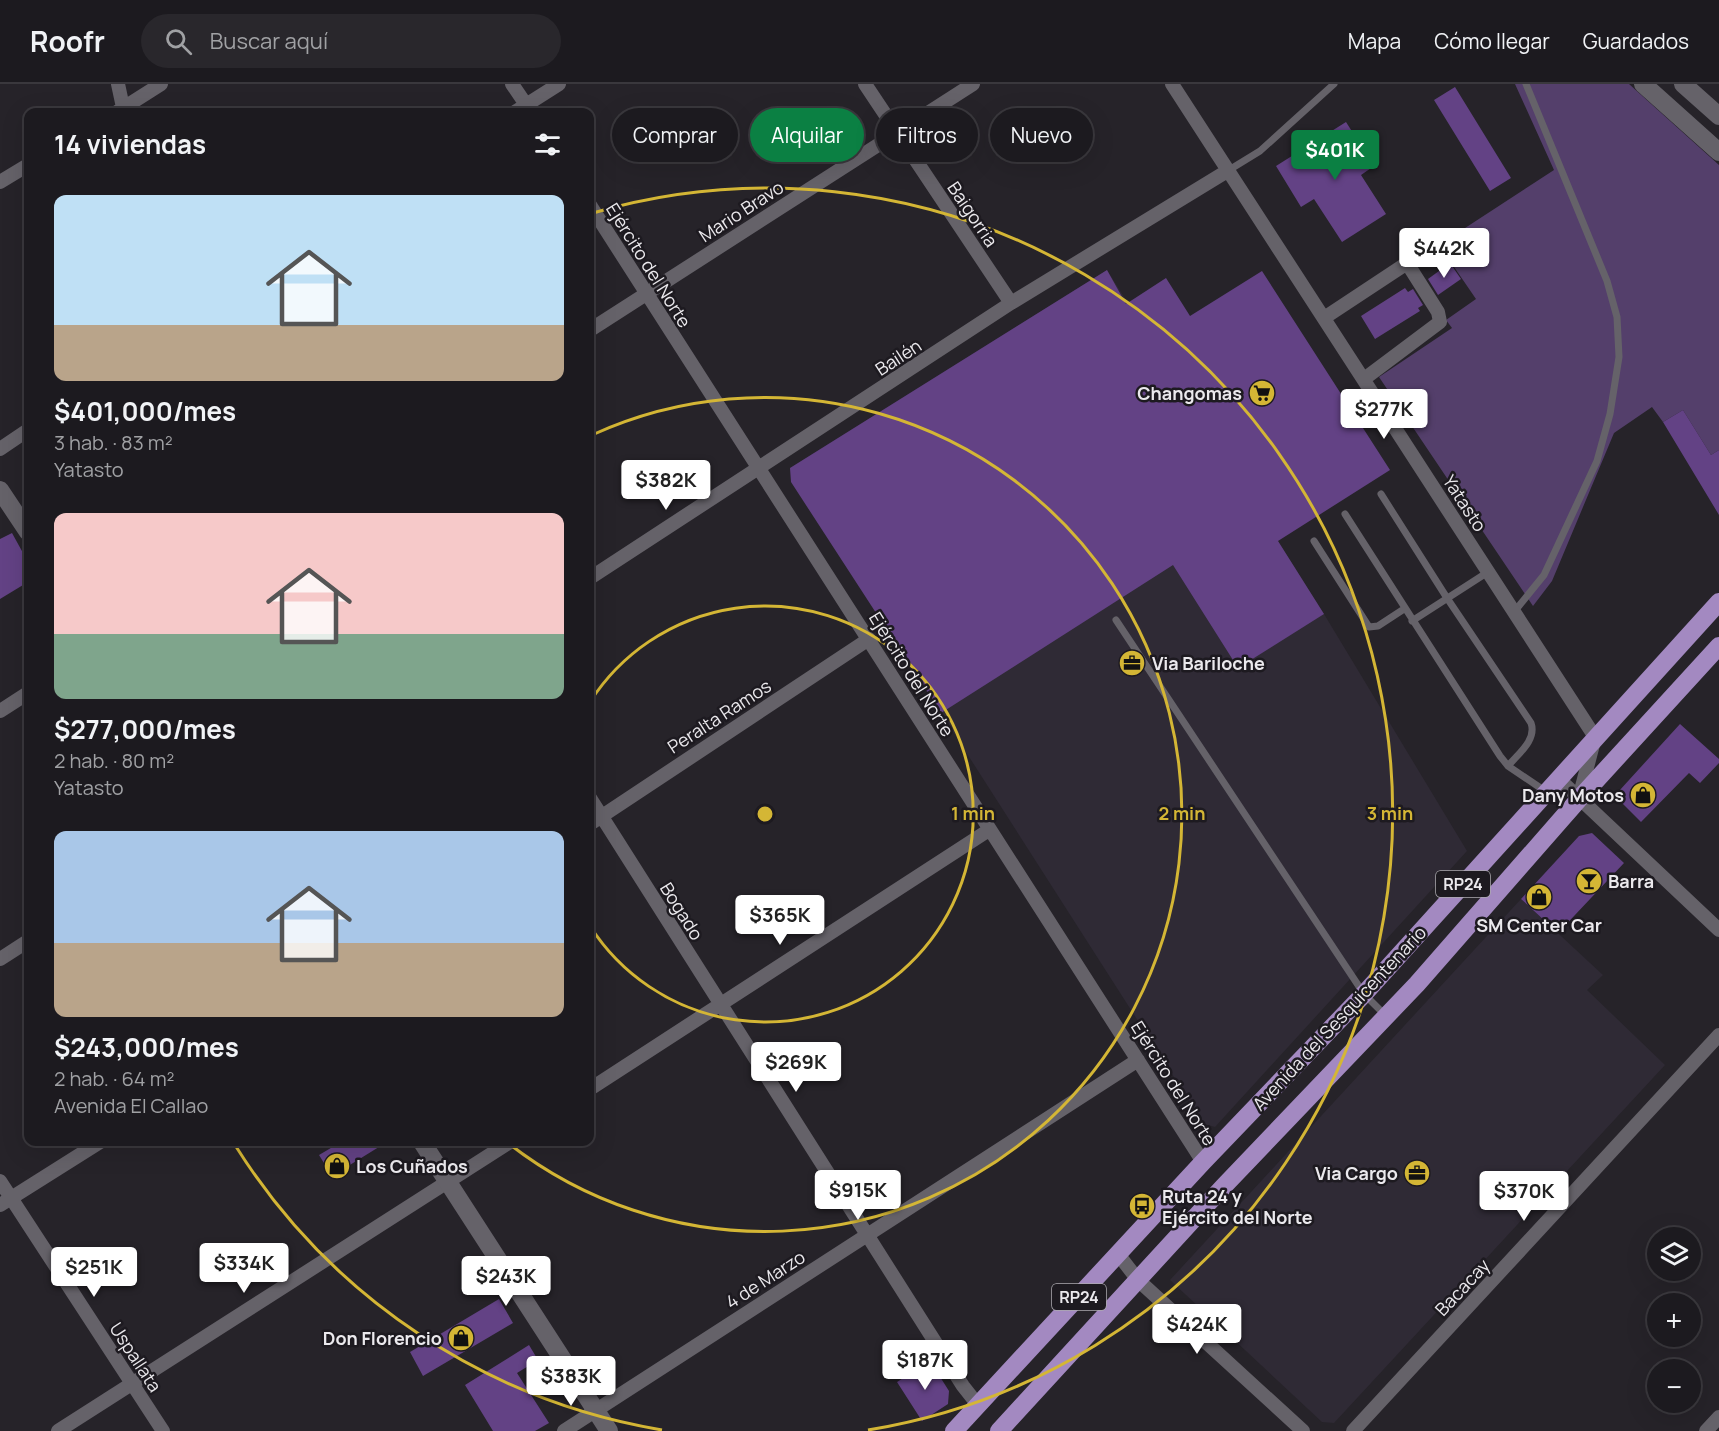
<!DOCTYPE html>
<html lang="es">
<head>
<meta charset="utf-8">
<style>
  body { margin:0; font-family:Manrope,sans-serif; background:#29272c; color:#f1f3f6; height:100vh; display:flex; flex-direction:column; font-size:22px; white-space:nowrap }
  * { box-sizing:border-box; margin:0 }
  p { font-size:20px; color:#a0a1a4 }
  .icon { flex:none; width:33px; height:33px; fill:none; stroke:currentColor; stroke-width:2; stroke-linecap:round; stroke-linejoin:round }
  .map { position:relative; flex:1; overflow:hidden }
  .details { position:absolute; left:24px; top:24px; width:570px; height:1038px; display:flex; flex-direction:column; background:#1c1a1f; border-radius:12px; box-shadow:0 6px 24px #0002,0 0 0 2px #3a383d }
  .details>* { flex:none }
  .banner { position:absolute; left:612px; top:24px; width:570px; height:54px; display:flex; gap:12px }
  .fabs { position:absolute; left:1647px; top:1143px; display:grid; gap:12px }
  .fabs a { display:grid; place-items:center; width:54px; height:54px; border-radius:50%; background:#1c1a1f; box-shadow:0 6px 24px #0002,0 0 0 2px #3a383d; font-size:30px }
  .price { position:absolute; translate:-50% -51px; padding:0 14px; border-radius:6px; background:#fff; color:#222; font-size:20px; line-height:39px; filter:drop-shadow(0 2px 3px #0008) }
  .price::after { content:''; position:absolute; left:50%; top:36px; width:18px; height:14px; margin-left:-9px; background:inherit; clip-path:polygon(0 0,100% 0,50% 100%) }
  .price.current { background:#0b8043; color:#fff }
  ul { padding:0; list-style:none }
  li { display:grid; align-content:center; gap:12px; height:318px; padding:0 30px }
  li span { display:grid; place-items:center; height:186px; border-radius:12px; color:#555 }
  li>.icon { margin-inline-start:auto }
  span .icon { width:108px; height:108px; fill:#fffc; stroke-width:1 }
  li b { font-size:26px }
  h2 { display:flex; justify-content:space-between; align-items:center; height:72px; padding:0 30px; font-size:26px }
  .tag { padding:0 21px; border-radius:27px; background:#1c1a1f; box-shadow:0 6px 24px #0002,0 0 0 2px #3a383d; font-size:21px; line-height:54px }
  .tag.current { background:#0b8043; color:#fff }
  header { display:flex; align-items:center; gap:36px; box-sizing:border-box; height:84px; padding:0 30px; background:#1c1a1f; border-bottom:2px solid #3a383d }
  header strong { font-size:28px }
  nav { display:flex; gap:33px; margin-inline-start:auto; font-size:21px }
  .search { width:420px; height:54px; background:#29272c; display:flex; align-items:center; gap:15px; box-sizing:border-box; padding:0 21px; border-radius:33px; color:#a0a1a4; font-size:22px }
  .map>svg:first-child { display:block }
  .built { fill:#2f2a35 }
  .green { fill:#543f6b }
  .building { fill:#634285 }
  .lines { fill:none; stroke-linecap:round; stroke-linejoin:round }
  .lane { stroke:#656269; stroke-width:7 }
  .street { stroke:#656269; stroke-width:14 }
  .secondary { stroke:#656269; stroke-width:18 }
  .primary { stroke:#a389c1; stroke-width:18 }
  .ring { fill:none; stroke:#d4b635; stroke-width:3 }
  .labels { text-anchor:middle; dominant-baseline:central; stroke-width:5; stroke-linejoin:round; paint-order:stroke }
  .shield { fill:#1d1a20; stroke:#adabb0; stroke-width:1.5 }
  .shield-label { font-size:16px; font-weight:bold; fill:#ebe9ed }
  .street-label { font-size:18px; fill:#ebe9ed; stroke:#1d1a20 }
  .poi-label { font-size:18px; font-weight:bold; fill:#ebe9ed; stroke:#1d1a20; text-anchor:end }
  .centre { fill:#d4b635; stroke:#1d1a20; stroke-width:3 }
  .ring-label { font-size:18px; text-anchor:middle; font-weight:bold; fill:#d4b635; stroke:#1d1a20; stroke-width:5; stroke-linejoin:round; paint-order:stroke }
</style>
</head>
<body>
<header>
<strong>Roofr</strong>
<div class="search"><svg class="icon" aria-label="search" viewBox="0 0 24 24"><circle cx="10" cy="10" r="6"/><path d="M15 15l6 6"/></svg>Buscar aquí</div>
<nav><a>Mapa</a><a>Cómo llegar</a><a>Guardados</a></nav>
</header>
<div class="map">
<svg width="1719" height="1347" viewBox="0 0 1719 1347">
  <rect width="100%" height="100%" fill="#262329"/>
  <path class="built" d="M1107,186L1324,530L1467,767L1215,1043L1204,1040L941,629L790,384Z
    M1521,815L1603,891L1587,906L1665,981L1334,1339L1322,1338L1170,1196Z"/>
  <path class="green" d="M1515,0H1629L1719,81V366L1711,371L1683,326L1663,338L1652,323L1614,349L1552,497L1533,522L1379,293L1452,244L1446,236L1476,215L1439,161L1554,86Z"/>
  <path class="building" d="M1455,3L1511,94L1490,107L1434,16Z
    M1346,38L1374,82L1361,91L1386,130L1342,158L1314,115L1301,123L1276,82Z
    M1450,179L1461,195L1438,211L1428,195Z
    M1107,186L1126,220L1166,194L1190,232L1262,187L1390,386L1278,457L1324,530L1238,584L1173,481L941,629L791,398L790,384Z
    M1405,204L1408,208L1413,205L1423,221L1418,224L1420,227L1375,255L1361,232Z
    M1683,326L1711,371L1719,366V431L1663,338Z
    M12,449L28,478V498L0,515V455Z
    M1680,640L1719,675V679L1700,699L1689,689L1641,738L1619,716V707Z
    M1592,749L1624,779L1558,849L1521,815L1579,752Z
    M341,1058H387L332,1092L319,1071Z
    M499,1215L513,1239L423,1292L410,1268Z
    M529,1261L538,1276L517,1289L549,1339L535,1347H493L465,1301Z
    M930,1277L949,1307L948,1320L922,1337L897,1298Z"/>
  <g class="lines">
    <path class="lane" d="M1229,86L1260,67L1334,0
      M1381,410L1447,514L1531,639C1537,656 1518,670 1508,682
      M1345,430L1500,672L1508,682L1545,707
      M1314,457L1369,543L1378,542L1404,525
      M1514,528L1544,491L1597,377L1610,330L1619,273L1617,233L1607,197L1526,0
      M1116,536L1364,910L1386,932
      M1412,537L1488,488"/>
    <path class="street" d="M118,0L124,28
      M512,0L531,28
      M865,0L1011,219
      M1172,0L1595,653L1579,714
      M117,28L161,0
      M515,28L559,0
      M0,98L28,81
      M590,121L1203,1078
      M1324,234L1436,160
      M590,246L973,0
      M1364,295L1440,238L1438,228L1407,179
      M0,365L28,346
      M590,494L1011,219L1229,86
      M0,627L28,609
      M1559,695L1719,846
      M590,714L963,1302L978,1321
      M590,740L869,555
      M0,875L28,857
      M590,1005L989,746
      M0,1097L163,1347
      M0,1121L100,1058
      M1118,1170L1138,1196L1303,1347
      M58,1347L510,1058
      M564,1347L1138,976
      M1353,1347L1719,951
      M1706,1347L1719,1333"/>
    <path class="secondary" d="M1643,0L1719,68
      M1683,0L1719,32
      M0,406L28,448
      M422,1058L609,1347"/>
    <path class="primary" d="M954,1347L1203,1078L1364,910L1719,518
      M999,1347L1223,1103L1417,900L1579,715L1719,562"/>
  </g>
  <g class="ring">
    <path d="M590 618A208 208 0 1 1 590 842"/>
    <path d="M592 351A417 417 0 1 1 508 1059"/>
    <path d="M662 1346A625 625 0 0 1 235 1061M593 129A625 625 0 1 1 868 1346"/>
  </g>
  <defs>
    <symbol id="supermarket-disc" viewBox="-11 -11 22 22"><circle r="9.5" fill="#d4b635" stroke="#1d1a20"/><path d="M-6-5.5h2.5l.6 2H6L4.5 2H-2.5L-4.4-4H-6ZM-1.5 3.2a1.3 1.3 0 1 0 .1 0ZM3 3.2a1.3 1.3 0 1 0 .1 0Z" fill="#111"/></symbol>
    <symbol id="office-disc" viewBox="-11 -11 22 22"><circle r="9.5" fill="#d4b635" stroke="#1d1a20"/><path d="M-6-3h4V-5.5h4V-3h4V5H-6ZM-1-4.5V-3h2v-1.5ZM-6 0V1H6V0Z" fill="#111"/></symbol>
    <symbol id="shop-disc" viewBox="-11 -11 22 22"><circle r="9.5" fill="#d4b635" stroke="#1d1a20"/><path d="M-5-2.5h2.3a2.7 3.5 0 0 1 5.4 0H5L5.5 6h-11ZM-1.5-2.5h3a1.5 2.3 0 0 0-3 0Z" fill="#111"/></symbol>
    <symbol id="bar-disc" viewBox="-11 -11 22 22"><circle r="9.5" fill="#d4b635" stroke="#1d1a20"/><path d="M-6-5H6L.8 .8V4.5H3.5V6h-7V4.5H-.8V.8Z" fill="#111"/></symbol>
    <symbol id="bus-disc" viewBox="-11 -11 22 22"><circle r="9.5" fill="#d4b635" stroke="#1d1a20"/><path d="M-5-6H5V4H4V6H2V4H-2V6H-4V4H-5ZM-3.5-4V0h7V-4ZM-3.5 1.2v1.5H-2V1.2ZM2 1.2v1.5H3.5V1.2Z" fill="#111"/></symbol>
  </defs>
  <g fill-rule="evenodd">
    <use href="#supermarket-disc" x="1247" y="294" width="30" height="30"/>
    <use href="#office-disc" x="1117" y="564" width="30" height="30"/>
    <use href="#shop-disc" x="1628" y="696" width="30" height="30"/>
    <use href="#bar-disc" x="1574" y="782" width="30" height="30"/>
    <use href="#shop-disc" x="1524" y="798" width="30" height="30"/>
    <use href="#shop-disc" x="322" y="1067" width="30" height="30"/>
    <use href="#office-disc" x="1402" y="1074" width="30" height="30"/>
    <use href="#bus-disc" x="1127" y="1107" width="30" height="30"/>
    <use href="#shop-disc" x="446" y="1239" width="30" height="30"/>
  </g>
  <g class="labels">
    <g class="shield">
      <rect x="1436" y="787" width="54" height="26" rx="4.5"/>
      <rect x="1052" y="1200" width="54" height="26" rx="4.5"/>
    </g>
    <g class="shield-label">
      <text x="1463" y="800">RP24</text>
      <text x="1079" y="1213">RP24</text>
    </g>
    <g class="street-label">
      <text transform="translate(741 127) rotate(-33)">Mario Bravo</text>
      <text transform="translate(973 130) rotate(56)">Baigorria</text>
      <text transform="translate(649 181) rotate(58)">Ejército del Norte</text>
      <text transform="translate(898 273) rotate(-33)">Bailén</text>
      <text transform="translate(1465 419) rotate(57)">Yatasto</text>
      <text transform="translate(912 590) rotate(58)">Ejército del Norte</text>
      <text transform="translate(719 632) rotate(-33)">Peralta Ramos</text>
      <text transform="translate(682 827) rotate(58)">Bogado</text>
      <text transform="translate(1339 934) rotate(-47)">Avenida del Sesquicentenario</text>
      <text transform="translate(1174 999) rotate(58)">Ejército del Norte</text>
      <text transform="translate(765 1195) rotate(-33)">4 de Marzo</text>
      <text transform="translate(1462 1203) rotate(-47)">Bacacay</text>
      <text transform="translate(136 1273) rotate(57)">Uspallata</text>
    </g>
    <g class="poi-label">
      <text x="1242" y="309">Changomas</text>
      <text x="1152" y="579" text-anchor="start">Via Bariloche</text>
      <text x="1624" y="711">Dany Motos</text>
      <text x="1608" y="797" text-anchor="start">Barra</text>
      <text x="1539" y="841" text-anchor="middle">SM Center Car</text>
      <text x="356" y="1082" text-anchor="start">Los Cuñados</text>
      <text x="1398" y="1089">Via Cargo</text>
      <text x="1162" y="1112" text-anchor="start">Ruta 24 y<tspan x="1162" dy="21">Ejército del Norte</tspan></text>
      <text x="442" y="1254">Don Florencio</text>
    </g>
  </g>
  <circle cx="765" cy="730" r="9" class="centre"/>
  <g class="ring-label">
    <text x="973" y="736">1 min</text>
    <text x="1182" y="736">2 min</text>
    <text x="1390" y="736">3 min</text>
  </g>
</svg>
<div class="fabs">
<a><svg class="icon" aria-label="layers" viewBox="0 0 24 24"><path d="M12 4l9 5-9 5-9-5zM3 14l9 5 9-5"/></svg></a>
<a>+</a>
<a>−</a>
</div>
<b class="price current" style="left:1335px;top:97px">$401K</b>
<b class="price" style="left:1444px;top:195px">$442K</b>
<b class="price" style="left:1384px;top:356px">$277K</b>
<b class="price" style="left:666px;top:427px">$382K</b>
<b class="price" style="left:780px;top:862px">$365K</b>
<b class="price" style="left:796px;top:1009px">$269K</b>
<b class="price" style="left:858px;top:1137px">$915K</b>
<b class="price" style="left:1524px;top:1138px">$370K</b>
<b class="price" style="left:244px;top:1210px">$334K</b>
<b class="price" style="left:94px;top:1214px">$251K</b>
<b class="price" style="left:506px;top:1223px">$243K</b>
<b class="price" style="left:1197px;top:1271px">$424K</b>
<b class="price" style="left:925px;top:1307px">$187K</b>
<b class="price" style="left:571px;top:1323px">$383K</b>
<div class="banner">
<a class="tag">Comprar</a>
<a class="tag current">Alquilar</a>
<a class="tag">Filtros</a>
<a class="tag">Nuevo</a>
</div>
<section class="details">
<h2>14 viviendas<svg class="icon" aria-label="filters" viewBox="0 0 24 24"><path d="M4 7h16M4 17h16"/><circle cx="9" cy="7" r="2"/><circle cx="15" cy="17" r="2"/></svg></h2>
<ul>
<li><span style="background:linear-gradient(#bfe0f5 70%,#b9a48a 0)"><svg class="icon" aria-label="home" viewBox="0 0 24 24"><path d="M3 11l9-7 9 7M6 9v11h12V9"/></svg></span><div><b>$401,000/mes</b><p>3 hab. · 83 m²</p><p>Yatasto</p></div></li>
<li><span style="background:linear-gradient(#f6c9c9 65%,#7fa58c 0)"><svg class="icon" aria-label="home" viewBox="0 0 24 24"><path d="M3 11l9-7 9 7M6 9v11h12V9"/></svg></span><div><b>$277,000/mes</b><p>2 hab. · 80 m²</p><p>Yatasto</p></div></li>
<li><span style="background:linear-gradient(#a9c7e8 60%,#b9a48a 0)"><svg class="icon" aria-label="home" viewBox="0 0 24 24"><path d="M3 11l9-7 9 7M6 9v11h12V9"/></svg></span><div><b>$243,000/mes</b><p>2 hab. · 64 m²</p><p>Avenida El Callao</p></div></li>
</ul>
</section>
</div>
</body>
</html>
